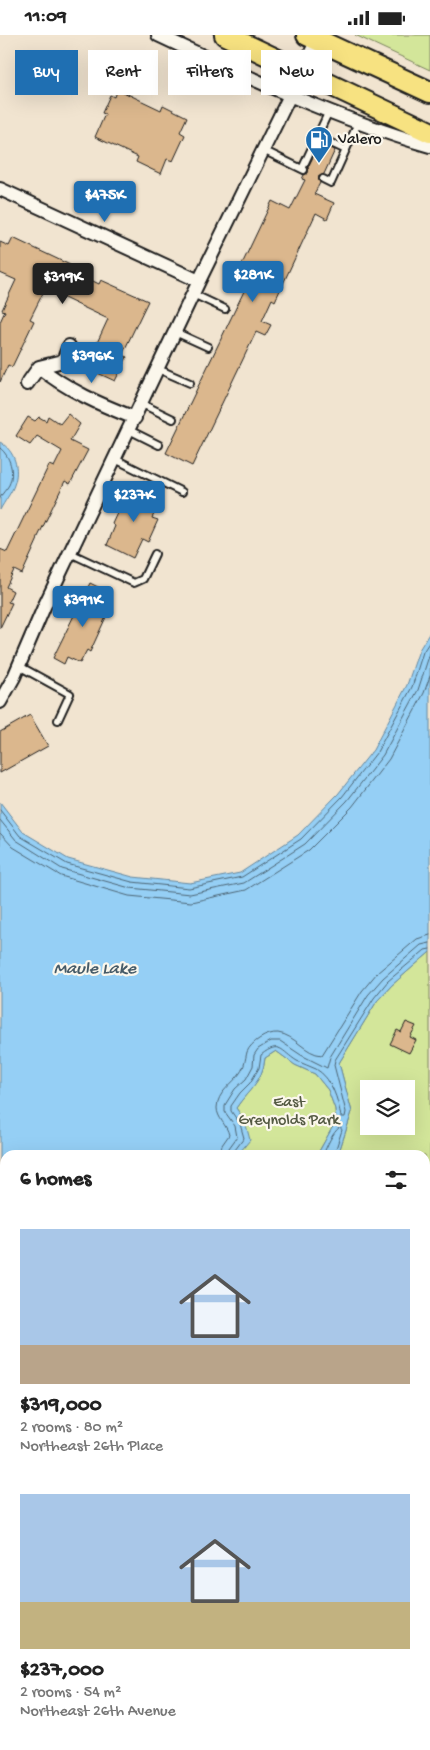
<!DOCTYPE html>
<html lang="en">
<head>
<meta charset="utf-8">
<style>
  body { margin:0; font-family:"Gochi Hand",sans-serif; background:#f2f2f2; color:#222; height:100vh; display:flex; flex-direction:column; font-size:19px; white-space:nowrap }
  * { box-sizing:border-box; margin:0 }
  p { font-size:16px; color:#767676 }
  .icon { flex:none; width:28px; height:28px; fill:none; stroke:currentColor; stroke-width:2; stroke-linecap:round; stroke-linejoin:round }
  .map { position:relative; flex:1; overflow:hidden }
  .sheet { position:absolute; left:0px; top:1115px; width:430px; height:600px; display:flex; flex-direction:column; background:#fff; border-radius:15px 15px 0 0; box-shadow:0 5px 20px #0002 }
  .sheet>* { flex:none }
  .top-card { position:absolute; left:15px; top:15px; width:400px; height:45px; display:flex; gap:10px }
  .fabs { position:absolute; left:360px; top:1045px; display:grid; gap:10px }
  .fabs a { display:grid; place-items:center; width:55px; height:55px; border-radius:0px; background:#fff; box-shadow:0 5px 20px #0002; font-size:25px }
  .price { position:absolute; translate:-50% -42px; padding:0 11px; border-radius:5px; background:#1f6fb2; color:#fff; font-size:16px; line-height:32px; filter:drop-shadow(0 1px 2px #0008) }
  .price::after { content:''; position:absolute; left:50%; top:30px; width:15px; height:11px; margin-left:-8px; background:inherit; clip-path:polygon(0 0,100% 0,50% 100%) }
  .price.selected { background:#222; color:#fff }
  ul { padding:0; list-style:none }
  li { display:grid; align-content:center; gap:10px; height:265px; padding:0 20px }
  li span { display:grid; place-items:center; height:155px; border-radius:0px; color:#555 }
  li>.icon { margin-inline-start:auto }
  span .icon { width:90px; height:90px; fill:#fffc; stroke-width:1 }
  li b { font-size:21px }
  h2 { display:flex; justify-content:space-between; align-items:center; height:60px; padding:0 20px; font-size:21px }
  .pill { padding:0 18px; border-radius:0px; background:#fff; box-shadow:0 5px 20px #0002; font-size:18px; line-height:45px }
  .pill.selected { background:#1f6fb2; color:#fff }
  .status { display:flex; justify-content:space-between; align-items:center; height:35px; padding:0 25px; background:#fff; direction:ltr }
  .status svg { height:14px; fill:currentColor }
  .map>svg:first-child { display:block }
  .green { fill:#d3e69a; stroke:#78815b; fill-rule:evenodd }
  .water { fill:#95cff5; stroke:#65879e }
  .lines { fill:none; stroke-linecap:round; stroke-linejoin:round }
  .shore { stroke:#4c6473; stroke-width:1 }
  .building { fill:#dbb78d; stroke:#1c1c1c }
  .service-casing { stroke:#1c1c1c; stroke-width:10 }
  .minor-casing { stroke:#1c1c1c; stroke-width:16 }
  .primary-casing { stroke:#1c1c1c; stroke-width:24 }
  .path { stroke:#1c1c1c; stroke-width:2.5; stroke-dasharray:1 4; stroke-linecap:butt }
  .service { stroke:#fbf7ec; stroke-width:6 }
  .minor { stroke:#fbf7ec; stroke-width:12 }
  .primary { stroke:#f7e281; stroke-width:20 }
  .labels { text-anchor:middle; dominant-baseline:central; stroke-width:4.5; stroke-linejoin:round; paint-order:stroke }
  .poi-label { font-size:16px; fill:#1c1c1c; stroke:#fbf7ec; text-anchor:start }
  .park-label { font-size:16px; fill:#535942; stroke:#fbf7ec }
  .water-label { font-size:18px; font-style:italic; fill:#465b68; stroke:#fbf7ec }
</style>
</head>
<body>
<div class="status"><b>11:09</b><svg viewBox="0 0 49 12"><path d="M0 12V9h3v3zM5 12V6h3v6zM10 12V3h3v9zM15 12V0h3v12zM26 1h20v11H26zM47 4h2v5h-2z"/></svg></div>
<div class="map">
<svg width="430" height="1715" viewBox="0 0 430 1715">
  <rect width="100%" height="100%" fill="#f1e4d0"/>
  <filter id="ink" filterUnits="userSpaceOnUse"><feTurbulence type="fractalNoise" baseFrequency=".02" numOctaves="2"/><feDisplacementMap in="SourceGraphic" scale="10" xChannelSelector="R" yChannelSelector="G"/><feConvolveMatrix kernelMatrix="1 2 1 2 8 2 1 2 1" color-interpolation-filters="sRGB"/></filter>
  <g filter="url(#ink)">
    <path class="green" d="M355,0H430V35Z
      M430,917V1520L425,1526V1120H338L352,1077L339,1028L377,966L392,950ZM369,1054H406V1091H369Z
      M276,1016L295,1030L315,1039L328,1055L335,1074L336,1086L317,1120H235L240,1117L245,1086L236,1073C248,1055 263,1046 265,1023Z
      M5,1477V1710H106L103,1715H0V1489Z"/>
    <path class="water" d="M0,407C15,416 20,434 14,450C12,457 4,467 0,475Z
      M430,597V917L392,950L377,966L339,1028L352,1077L338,1120H317L336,1086L335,1074L328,1055L315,1039L295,1030L276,1016L265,1023C263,1047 248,1055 236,1073L245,1086L250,1105L240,1117L234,1120H5V1477L0,1489V767L23,797L68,824L133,842L190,848L240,838L298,800L338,759L373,715L407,650L419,615Z"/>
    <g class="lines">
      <path class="shore" d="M0,413C10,421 15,437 9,450C7,454 2,458 0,463
        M0,775L20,801L67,829L132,847L189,853L242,842L301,804L342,762L377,717L412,652L423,617L430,606
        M0,785L16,805L62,834L130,853L190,859L244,848L305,809L347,766L383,720L418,655L430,618
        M0,798L13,812L61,841L129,861L191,867L246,855L309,815L352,772L389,724L424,658L430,641
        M220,1120L222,1110L229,1100C227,1090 217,1083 217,1073C217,1057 233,1049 240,1038C245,1031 245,1025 247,1017C251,1007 267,997 278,998C295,1000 305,1019 322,1020L362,956L377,938L417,904L430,900
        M228,1120L229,1113L237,1102L235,1091L225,1077V1070L235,1054L246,1044L253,1031L254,1020L258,1014L271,1006H280L301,1020L327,1033L330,1022L368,960L383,943L421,910L430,908
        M234,1120L235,1115L244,1103L240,1089L231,1076V1071L240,1058L250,1048L259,1033L261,1020C280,1005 281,1016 297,1026C303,1029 310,1031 316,1034C332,1043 338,1065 341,1082H345L346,1077L334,1030L335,1025L374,963L388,946L425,915L430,914
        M323,1120C327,1111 332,1098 340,1092L342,1095L334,1120"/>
    </g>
    <path class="building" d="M117,54L161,75L163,70L187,82L180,97L185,100L173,126L167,124L161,139L136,127L138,122L95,102L105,79L102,78L110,60L114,62Z
      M320,108L335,115L324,139L318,142L320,148L314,159L334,168L327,184L316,178L275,266L272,264L262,286L271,290L265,301L256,297L192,431L166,418L246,252L234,246L272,166L290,175L305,145L302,144L304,140L308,138V132Z
      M13,203L70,230L68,234L99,249L101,245L148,266L122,320L127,322L115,346L89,334L100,312L96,310L108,284L45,254L30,284L34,286L12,332L8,330L0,347V287L5,276L2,275L16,245L0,238V207L9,211Z
      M68,379L80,389L70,406L88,415L70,449L65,446L37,504H38L22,539L14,535L6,552L13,556L8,567L12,568L0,593V514L7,517L49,430L54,432L62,416L37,401L30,410L16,401L28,382L35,386L39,382L46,386L48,381L60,389Z
      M134,453L161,465L152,483L158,485L148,507L142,504L133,523L107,510L115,491L112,489L122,467L126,469Z
      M90,548L100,553L96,562L108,568L102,580L106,582L90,617L87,615L80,628L67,622L64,629L53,623Z
      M30,680L48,711L0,738V697Z
      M406,987L416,991L410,1002L416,1005L409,1018L390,1009L397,995L401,997Z"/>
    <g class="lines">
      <defs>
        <path id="service" d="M318,102L346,115
          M263,115L304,135
          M302,134L329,76
          M323,144L331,148L358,88
          M193,259L225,274
          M175,297L208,312
          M158,334L190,348
          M142,369L173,384
          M129,395L159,410
          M115,424L182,457
          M70,518L134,548L143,544L155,519
          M19,631L70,659L58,685
          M425,1410L430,1402
          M425,1528L430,1534"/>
        <path id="minor" d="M158,0C247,42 336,84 430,111
          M0,154L199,246
          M39,332C67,355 101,370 135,383
          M27,349L39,332L63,326L69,311
          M0,667L14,642L44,572L199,246L317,5"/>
        <path id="primary" d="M225,0L430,97
          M307,0L430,57
          M425,1551L430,1546
          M425,1601L430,1596
          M267,1715L272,1710
          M316,1715L321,1710"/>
      </defs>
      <use href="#service" class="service-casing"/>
      <use href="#minor" class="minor-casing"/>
      <use href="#primary" class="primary-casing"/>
      <path class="path" d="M425,1201L430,1203
        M425,1285L430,1279"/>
      <use href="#service" class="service"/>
      <use href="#minor" class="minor"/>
      <use href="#primary" class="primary"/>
    </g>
  </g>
  <defs>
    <symbol id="fuel-pin" viewBox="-11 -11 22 30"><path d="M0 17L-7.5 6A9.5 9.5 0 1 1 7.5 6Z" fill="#1f6fb2" stroke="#fbf7ec"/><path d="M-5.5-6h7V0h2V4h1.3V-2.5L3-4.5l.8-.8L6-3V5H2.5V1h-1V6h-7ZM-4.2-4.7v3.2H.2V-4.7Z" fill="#fff"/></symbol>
  </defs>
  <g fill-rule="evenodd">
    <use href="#fuel-pin" x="303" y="89" width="32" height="43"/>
  </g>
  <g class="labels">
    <g class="poi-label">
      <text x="338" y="105">Valero</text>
    </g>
    <g class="park-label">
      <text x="289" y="1068">East<tspan x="289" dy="18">Greynolds Park</tspan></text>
    </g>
    <g class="water-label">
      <text x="95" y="934">Maule Lake</text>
    </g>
  </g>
</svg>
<div class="fabs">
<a><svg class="icon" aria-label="layers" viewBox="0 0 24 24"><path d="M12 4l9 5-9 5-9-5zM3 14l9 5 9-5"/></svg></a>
</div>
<b class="price" style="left:105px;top:188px">$475K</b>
<b class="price" style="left:253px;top:268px">$281K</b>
<b class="price selected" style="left:63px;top:270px">$319K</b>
<b class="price" style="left:92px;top:349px">$396K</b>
<b class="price" style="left:134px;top:488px">$237K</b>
<b class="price" style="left:83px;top:593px">$391K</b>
<div class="top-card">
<a class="pill selected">Buy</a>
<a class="pill">Rent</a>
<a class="pill">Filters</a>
<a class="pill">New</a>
</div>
<section class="sheet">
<h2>6 homes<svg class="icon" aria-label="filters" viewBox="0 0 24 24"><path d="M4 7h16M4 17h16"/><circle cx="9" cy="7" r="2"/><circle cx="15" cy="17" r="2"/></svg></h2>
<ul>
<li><span style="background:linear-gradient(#a9c7e8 75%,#b9a48a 0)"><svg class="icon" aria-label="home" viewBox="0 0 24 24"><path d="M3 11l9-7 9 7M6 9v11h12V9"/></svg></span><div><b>$319,000</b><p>2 rooms · 80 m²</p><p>Northeast 26th PIace</p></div></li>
<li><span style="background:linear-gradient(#a9c7e8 70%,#c2b280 0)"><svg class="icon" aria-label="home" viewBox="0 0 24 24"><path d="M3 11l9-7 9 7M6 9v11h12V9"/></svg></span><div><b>$237,000</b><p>2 rooms · 54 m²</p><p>Northeast 26th Avenue</p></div></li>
</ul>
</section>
</div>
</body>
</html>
